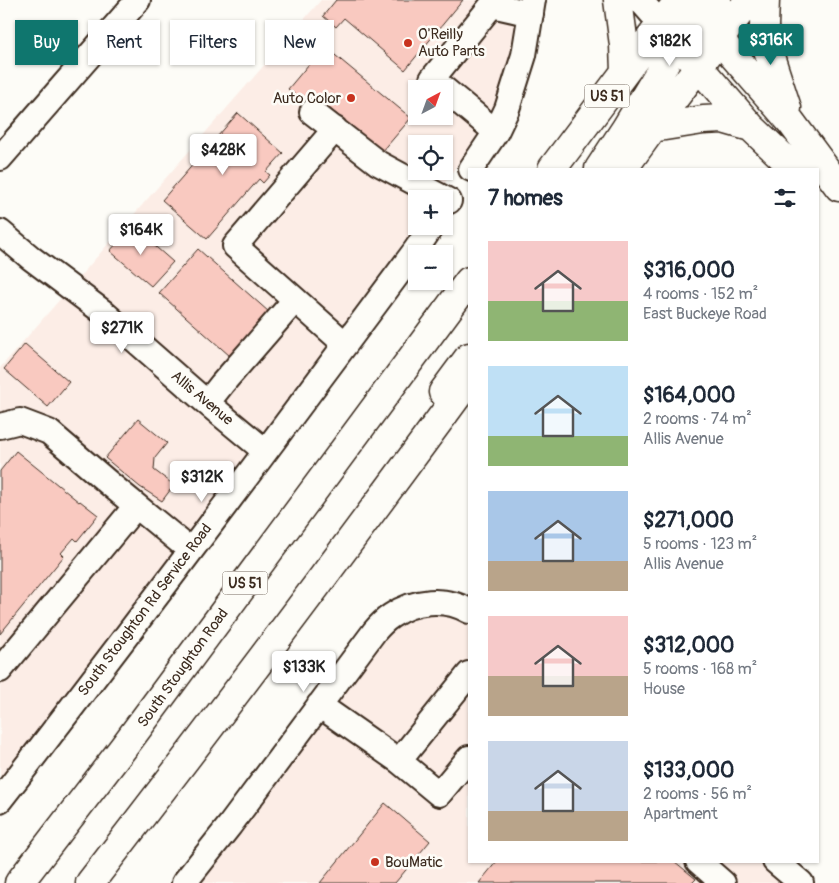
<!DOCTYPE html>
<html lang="en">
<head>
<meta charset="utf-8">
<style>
  body { margin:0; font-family:Pangolin,sans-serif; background:#f2f2f3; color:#1f2937; height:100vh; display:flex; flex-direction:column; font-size:19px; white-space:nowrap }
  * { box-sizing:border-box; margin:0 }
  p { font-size:16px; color:#747a83 }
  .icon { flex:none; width:28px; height:28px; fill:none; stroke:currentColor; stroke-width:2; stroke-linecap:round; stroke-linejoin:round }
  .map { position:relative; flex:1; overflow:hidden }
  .side { position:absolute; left:468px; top:168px; width:351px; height:695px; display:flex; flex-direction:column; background:#fff; border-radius:0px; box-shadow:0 1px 4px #0004 }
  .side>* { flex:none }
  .top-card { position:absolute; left:15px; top:20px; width:378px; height:45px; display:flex; gap:10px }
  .needle { width:32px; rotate:41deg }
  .buttons { position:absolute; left:408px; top:80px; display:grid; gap:10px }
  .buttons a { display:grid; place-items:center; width:45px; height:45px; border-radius:0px; background:#fff; box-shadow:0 1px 4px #0004; font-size:25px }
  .price { position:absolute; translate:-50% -42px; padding:0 11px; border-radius:5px; background:#fff; color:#222; font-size:16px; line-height:32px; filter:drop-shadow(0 1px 2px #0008) }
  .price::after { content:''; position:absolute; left:50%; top:30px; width:15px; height:11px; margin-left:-8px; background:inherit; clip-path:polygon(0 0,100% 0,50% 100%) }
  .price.current { background:#0f766e; color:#fff }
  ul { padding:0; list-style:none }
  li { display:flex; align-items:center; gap:15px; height:125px; padding:0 20px }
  li span { display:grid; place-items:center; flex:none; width:140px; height:100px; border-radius:0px; color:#555 }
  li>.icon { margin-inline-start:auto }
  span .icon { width:60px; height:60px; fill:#fffc; stroke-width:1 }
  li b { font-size:21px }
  h2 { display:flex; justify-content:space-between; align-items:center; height:60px; padding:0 20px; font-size:21px }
  .chip { padding:0 18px; border-radius:0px; background:#fff; box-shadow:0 1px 4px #0004; font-size:18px; line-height:45px }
  .chip.current { background:#0f766e; color:#fff }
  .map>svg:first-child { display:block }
  .built { fill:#fcede6; fill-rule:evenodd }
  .building { fill:#f9c9c0; stroke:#3b2a1e }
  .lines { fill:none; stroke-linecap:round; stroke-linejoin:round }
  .minor-casing { stroke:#3b2a1e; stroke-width:28 }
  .major-casing { stroke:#3b2a1e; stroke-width:31 }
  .minor { stroke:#fdfcf7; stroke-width:24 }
  .major { stroke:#fdfcf7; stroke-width:28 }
  .poi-dot { fill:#c8321e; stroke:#fdfcf7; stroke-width:2 }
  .labels { text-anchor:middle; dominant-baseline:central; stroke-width:5; stroke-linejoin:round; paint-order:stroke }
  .shield { fill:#fdfcf7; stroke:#75695f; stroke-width:1 }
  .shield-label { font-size:14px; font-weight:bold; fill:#3b2a1e }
  .poi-label { font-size:15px; fill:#3b2a1e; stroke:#fdfcf7; text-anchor:start }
  .street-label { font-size:15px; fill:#3b2a1e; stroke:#fdfcf7 }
</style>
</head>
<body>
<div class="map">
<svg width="839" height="883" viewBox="0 0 839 883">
  <rect width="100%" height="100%" fill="#fdfcf7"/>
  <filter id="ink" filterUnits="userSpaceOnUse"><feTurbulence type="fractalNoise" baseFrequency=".02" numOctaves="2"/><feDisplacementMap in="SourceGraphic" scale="10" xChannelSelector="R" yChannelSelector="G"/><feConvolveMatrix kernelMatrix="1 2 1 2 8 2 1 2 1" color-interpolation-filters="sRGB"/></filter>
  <g filter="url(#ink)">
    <path class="built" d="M321,0H518L511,67L507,82L492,114L434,199H416V225L410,234L226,482L25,748L0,779V368ZM416,89H444V116H416ZM416,144H444V171H416Z
      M469,611V861H775L801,883H184L389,617Z"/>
    <path class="building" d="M336,0H463L405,70L344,18L336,27L323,16Z
      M305,32L318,43L305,58L292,48Z
      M324,46L411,118L382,152L311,93L304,102L288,89Z
      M238,113L283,153L266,172L270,175L263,183L259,179L207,239L162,200Z
      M132,226L173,262L151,286L110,251Z
      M198,249L269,312L230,356L159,293Z
      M25,344L69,382L48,407L4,369Z
      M138,419L167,443L155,458L154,470L174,485L162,501L140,487L105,458Z
      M16,451L79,502L80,501L98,515L77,541L74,538L61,553L64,556L0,634V471Z
      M385,803L430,841L395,883H320Z
      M497,861H674L696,879L692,883H479Z"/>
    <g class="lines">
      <defs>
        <path id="minor" d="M640,0L661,24
          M312,112L378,163L449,201
          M335,129L235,246L345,344
          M496,132L432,79L492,5L531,14
          M0,158L138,0
          M471,169L496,132L507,109L524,55L533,0
          M0,232L31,258L103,312L207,403L265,451
          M207,403L222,384L295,300
          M0,426L20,421L49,432L111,485L190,550
          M0,670L136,506
          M319,705L399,761L439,794L469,758
          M399,761L469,674
          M0,800C141,619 278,435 415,251L432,226
          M698,861L723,883
          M775,861L801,883
          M184,883L230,825L374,632C379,626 385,620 391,616C414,600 445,597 469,611"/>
        <path id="major" d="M618,0L624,45L625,72
          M685,0L791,122L839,187
          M765,0L764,26L766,44L787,108
          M661,24L751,127L795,169
          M701,40L705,29L717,0
          M652,128L703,120L723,119L751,127
          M552,169L679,0
          M599,169L626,128L664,65L671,51L680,25
          M623,169L673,100L749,0
          M443,392L469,357
          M19,883L123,748L469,281
          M90,883C219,717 345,549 469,380"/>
      </defs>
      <use href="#minor" class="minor-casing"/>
      <use href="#major" class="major-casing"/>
      <use href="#minor" class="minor"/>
      <use href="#major" class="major"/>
    </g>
  </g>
  <g class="poi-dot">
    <circle cx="408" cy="43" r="5"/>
    <circle cx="351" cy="98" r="5"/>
    <circle cx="375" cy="862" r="5"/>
  </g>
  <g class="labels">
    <g class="shield">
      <rect x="584.5" y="84.5" width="45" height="23" rx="4"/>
      <rect x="222.5" y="571.5" width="45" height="23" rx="4"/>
    </g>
    <g class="shield-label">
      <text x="607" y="96">US 51</text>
      <text x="245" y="583">US 51</text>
    </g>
    <g class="poi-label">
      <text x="418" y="34">O'Reilly<tspan x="418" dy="17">Auto Parts</tspan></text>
      <text x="341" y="98" text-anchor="end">Auto Color</text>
      <text x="385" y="862">BouMatic</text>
    </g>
    <g class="street-label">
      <text transform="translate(202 398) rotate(40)">Allis Avenue</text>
      <text transform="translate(145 610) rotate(-53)">South Stoughton Rd Service Road</text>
      <text transform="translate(183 668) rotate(-54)">South Stoughton Road</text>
    </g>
  </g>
</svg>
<div class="buttons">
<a><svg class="needle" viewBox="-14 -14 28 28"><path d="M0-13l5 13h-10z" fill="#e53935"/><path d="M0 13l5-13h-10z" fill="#747a83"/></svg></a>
<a><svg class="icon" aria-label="locate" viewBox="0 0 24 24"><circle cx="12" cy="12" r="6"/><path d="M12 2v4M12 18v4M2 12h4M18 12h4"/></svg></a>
<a>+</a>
<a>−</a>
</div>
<b class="price current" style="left:771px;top:66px">$316K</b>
<b class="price" style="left:670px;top:67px">$182K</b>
<b class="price" style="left:223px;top:176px">$428K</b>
<b class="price" style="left:141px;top:256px">$164K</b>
<b class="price" style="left:122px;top:354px">$271K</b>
<b class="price" style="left:202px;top:503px">$312K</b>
<b class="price" style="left:304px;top:693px">$133K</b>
<div class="top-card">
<a class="chip current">Buy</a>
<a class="chip">Rent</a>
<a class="chip">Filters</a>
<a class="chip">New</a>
</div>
<section class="side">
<h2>7 homes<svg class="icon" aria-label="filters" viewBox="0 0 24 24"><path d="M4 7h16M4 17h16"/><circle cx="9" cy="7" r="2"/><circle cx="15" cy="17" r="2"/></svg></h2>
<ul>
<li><span style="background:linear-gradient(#f6c9c9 60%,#8fb573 0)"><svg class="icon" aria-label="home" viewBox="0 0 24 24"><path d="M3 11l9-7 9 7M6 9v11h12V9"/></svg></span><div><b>$316,000</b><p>4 rooms · 152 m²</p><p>East Buckeye Road</p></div></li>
<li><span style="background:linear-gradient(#bfe0f5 70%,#8fb573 0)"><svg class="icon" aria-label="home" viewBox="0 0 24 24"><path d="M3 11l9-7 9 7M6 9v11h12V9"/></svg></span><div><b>$164,000</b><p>2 rooms · 74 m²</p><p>Allis Avenue</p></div></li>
<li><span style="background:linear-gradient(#a9c7e8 70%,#b9a48a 0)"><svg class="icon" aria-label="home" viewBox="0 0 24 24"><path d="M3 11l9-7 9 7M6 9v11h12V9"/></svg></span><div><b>$271,000</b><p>5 rooms · 123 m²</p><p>Allis Avenue</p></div></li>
<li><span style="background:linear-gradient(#f6c9c9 60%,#b9a48a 0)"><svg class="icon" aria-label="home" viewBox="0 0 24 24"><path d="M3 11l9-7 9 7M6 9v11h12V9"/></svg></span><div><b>$312,000</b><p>5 rooms · 168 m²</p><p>House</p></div></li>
<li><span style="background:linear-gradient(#c9d6e8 70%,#b9a48a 0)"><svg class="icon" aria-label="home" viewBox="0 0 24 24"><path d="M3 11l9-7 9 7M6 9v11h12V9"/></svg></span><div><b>$133,000</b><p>2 rooms · 56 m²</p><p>Apartment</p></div></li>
</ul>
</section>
</div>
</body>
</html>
